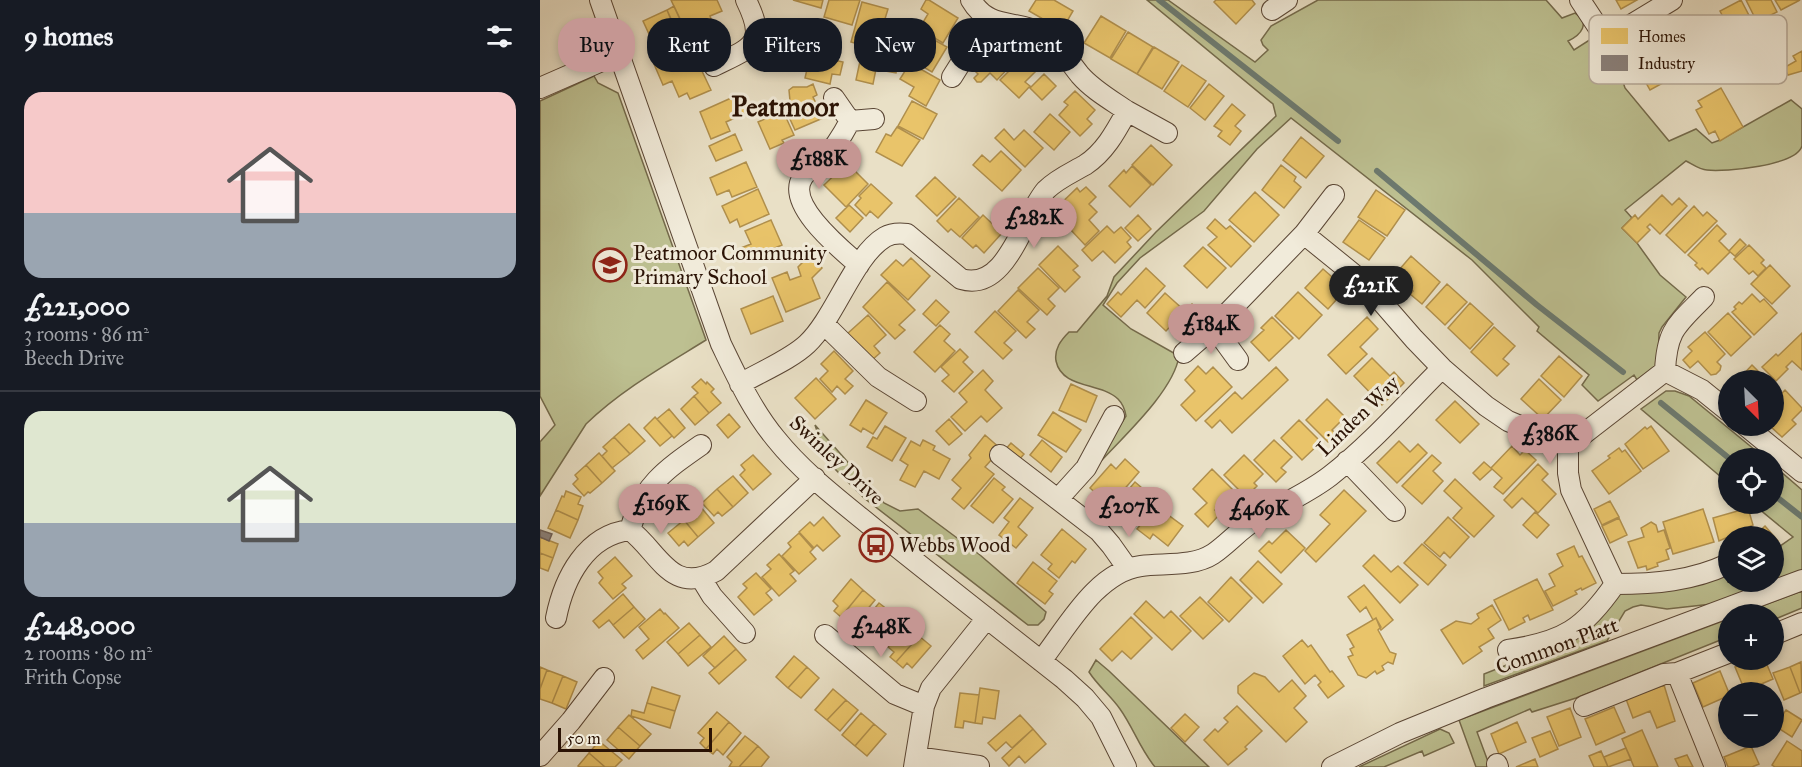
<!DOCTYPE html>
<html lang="en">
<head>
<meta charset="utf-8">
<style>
  body { margin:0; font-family:"IM FELL Great Primer",serif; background:#20242c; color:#f1f3f6; height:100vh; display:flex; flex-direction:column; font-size:22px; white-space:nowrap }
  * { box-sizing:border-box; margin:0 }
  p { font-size:20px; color:#9ea1a6 }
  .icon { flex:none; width:33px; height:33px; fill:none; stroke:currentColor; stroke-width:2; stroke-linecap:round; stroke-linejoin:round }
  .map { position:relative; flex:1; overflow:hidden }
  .details { display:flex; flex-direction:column; background:#171b24; width:540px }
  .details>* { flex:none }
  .guide { position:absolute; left:18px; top:18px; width:570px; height:54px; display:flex; gap:12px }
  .needle { width:39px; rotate:156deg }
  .tools { position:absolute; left:1178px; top:370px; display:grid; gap:12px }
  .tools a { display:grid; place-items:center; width:66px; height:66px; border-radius:50%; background:#171b24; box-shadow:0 3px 9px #0003; font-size:30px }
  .scale { position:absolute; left:18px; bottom:15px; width:154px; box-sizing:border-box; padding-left:6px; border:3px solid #2b1305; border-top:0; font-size:16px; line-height:21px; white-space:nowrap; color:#2b1305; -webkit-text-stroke:4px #f1ebda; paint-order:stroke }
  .price { position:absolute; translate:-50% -51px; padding:0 14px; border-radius:21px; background:#c59692; color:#111; font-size:20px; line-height:39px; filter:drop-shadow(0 2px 3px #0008) }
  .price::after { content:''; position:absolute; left:50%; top:36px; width:18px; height:14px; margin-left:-9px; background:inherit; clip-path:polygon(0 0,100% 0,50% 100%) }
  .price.selected { background:#222; color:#fff }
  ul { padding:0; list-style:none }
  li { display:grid; align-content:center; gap:12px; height:318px; padding:0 24px }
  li+li { border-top:2px solid #363941 }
  li span { display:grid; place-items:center; height:186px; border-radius:18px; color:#555 }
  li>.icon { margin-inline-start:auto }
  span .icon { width:108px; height:108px; fill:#fffc; stroke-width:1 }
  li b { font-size:26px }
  h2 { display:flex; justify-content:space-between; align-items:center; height:72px; padding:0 24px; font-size:26px }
  .pill { padding:0 21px; border-radius:24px; background:#171b24; box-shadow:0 3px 9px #0003; font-size:21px; line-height:54px }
  .pill.selected { background:#c59692; color:#111 }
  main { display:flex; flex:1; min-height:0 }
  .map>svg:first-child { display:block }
  .green { fill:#bdc091; stroke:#746a4b; stroke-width:1.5 }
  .homes { fill:#e9c46a; stroke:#b08f4c; stroke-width:1.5 }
  .industry { fill:#8a817c; stroke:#6e6058; stroke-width:1.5 }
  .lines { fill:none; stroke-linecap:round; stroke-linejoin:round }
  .stream { stroke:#6c796f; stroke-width:6 }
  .minor-casing { stroke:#5a4635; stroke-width:22 }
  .minor { stroke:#f1ebda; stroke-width:20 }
  .labels { text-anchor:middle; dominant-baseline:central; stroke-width:6; stroke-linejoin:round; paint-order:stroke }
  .poi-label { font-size:21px; fill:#2b1305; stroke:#f1ebda; text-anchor:start }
  .street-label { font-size:21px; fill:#2b1305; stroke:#f1ebda }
  .district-label { font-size:27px; font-weight:bold; fill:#2b1305; stroke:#f1ebda }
  .key { fill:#f1ebda; stroke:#b6aa9a; stroke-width:1.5 }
  .key-label { font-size:16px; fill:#2b1305 }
</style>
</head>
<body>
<main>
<section class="details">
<h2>9 homes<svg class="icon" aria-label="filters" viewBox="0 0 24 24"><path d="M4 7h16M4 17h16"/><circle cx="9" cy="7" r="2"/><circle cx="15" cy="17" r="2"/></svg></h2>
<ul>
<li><span style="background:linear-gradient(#f6c9c9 65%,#9aa5b1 0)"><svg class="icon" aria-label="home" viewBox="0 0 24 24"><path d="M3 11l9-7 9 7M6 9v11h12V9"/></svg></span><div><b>£221,000</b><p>3 rooms · 86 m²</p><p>Beech Drive</p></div></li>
<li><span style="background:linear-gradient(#dfe7d0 60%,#9aa5b1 0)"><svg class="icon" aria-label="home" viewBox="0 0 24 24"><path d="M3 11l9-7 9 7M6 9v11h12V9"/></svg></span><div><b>£248,000</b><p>2 rooms · 80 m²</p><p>Frith Copse</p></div></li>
</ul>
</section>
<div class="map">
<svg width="1262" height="767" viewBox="0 0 1262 767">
  <rect width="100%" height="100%" fill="#e9e0c6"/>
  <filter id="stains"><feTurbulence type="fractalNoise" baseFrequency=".00333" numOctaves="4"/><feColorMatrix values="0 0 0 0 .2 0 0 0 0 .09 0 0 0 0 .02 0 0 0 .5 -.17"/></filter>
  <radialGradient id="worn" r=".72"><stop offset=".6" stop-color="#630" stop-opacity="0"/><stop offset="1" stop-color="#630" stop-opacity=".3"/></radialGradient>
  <path class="green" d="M607,0H628L715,62L728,50L723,45L721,40L731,26L778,0H1006L1022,18L1035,13C1051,23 1041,35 1028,41L1034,50L1051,39H1056L1081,76L1085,88L1129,141L1156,129L1172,143L1180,140L1251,100L1262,109C1262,120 1262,135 1262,146C1256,166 1185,172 1167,170C1160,170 1152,164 1146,161L1085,210L1092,218L1082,228L1097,243L1120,275L1146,297L1122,327L1119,333L1118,364L1097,380L1094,375L1058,401L1042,385L1049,375L997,331L999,327L932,260L751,118L717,149L664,211L600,258L577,283L563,305L591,329L639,356C634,390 585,435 562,460L557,461L586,416C585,410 583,404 578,399C560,382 522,389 516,361C514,349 521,340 529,332H537L567,296L574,277L616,232L736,116L733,104Z
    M54,76L58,83L78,93L166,340C124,366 81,390 46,424L0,496V442L15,425L0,396V101Z
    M1126,391H1135L1149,396L1226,459H1188V483L1101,409Z
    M275,425L344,503L360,511L378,509L440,555L506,612L504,619L498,625H488L324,498L287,461Z
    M1233,465L1262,490V570L1254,575L1172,604L1127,609L1101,605L1093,607L1085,611L1067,641L944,686V674L1030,640L1074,594L1188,569V582H1233V551L1253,537L1213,504H1233Z
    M1262,591V608L1233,620V615H1198Z
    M1188,619V637L1036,698L992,712L990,709L937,732L950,767H936L919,720Z
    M556,660L569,671L669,767H615C600,749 593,727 580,709C571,696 558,686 549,672Z
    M900,729L909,733L914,743L884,756L882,751L844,767H819Z"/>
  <path class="homes" d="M131,0H177L182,11L170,16L172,22L157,29L155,23L144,28Z
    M253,0H283L281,8Z
    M289,0H320L312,25L284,17Z
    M386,0H389L418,18L403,43L379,29L388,14L381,9Z
    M496,0H514L533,11L522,30L489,11Z
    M676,0H712L715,4L696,24L674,2Z
    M1076,0H1097L1081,9Z
    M1201,0L1214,25L1193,36L1180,11Z
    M1206,0H1231L1237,12L1217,22Z
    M1235,0H1260L1241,10Z
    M322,2L348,9L340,35L329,32L325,46L311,42Z
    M134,6L142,23L134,27L127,10Z
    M127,10L143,45L148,43L155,59L149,61L153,70L160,67L171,90L150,99L147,93L139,97L132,81L123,85L108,50L115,47L103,21Z
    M561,16L586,31L570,58L544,43Z
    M380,32L407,47L392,72L366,57Z
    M588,32L613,47L597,74L571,59Z
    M614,47L639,62L622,89L597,74Z
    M265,48L296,55L294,60L303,62L300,75L292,74L290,84L265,78L268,65L262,64Z
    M343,50L360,53L356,73L339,70Z
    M464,50L475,61L457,80L450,73L441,82H437L434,78L438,74L432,68L446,54L453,61Z
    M1120,50L1134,77L1110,90L1095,63Z
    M1262,51V71L1248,75L1245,70L1247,66L1256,61L1253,56Z
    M481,59L495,72L485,82L490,86L479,98L460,80Z
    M320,61L337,64L333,84L316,80Z
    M370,63L400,80L386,106L369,96L374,87L360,79Z
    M642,65L666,81L648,107L624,91Z
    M504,74L516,86L502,100L490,88Z
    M273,84L277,95L273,97L283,118L255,130L243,104L250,101L249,90L253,87H267Z
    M669,84L684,96L665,120L650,108Z
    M1181,88L1203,127L1180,141L1175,131L1169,134L1156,110L1162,107L1158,101Z
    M535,91L555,110L547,119L552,124L540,136L519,115L528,105L524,102Z
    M200,94L208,112L186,122L190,131L171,139L160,112Z
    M372,101L397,114L383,139L358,126Z
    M692,104L705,115L695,126L701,131L690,145L678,136L682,131L674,126Z
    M243,111L254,135L242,140L244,143L230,149L218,122Z
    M510,114L530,132L514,150L494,132Z
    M357,127L380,140L362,166L336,152L346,134L351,136Z
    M464,129L474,140L484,130L503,148L485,167L455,138Z
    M195,134L202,150L176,161L169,146Z
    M761,137L784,156L766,178L743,160Z
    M611,145L632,165L613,185L592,165Z
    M461,151L481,170L462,191L433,165L442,155L450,162Z
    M206,162L217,187L192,197L189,190L177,195L170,178Z
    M307,163L328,184L306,207L284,185Z
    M741,165L756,177L754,181L761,187L744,208L722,190Z
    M592,166L611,185L590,207L569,186L584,170L586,173Z
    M395,177L416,197L397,216L376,196Z
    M331,184L352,203L338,218L330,211L326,216L315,205L321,198L319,196Z
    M546,187L556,197L549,204L557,212L549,220L559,231L545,245L513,211L537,188L540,192Z
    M218,189L229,214L200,227L197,219L190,223L182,206Z
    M836,190L865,210L847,236L818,217Z
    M715,192L739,215L714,242L689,220Z
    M1122,195L1132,205L1139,198L1147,206L1120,234L1110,224L1107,227L1110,230L1097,243L1082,228L1095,215L1098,219Z
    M419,198L439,217L420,237L411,229L408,232L397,221Z
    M309,205L323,218L310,232L296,218Z
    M1154,206L1163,216L1167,212L1177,221L1145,253L1126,235Z
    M443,215L462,233L444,253L436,245L433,248L422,238Z
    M598,215L611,229L598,241L585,228Z
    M675,219L686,229L690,226L711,246L691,267L668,245L677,237L667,228Z
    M231,220L242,245L201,262L196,250L211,244L205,231Z
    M819,220L845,238L829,260L803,242Z
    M1177,225L1186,234L1179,241L1190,252L1168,274L1162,268L1160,270L1155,265L1157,263L1148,255Z
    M567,226L574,233L581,227L591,238L587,242L591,247L575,263L563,251L552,261L542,250Z
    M1200,239L1206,245L1195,256L1189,251Z
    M1209,245L1224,260L1221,263L1226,268L1218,276L1213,271L1209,274L1194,259Z
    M518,246L538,266L533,270L540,277L525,292L499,265Z
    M663,247L686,268L667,288L644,266Z
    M270,255L282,268L272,278L280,298L246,312L232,278L247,272L250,280L261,276L258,267Z
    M871,256L900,282L882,304L870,294L873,291L864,284L868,279L859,270Z
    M371,258L390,276L368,300L341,275L356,260L363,266Z
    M1230,265L1250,286L1232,304L1211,284Z
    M498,268L519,288L508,299L515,306L507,315L478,288Z
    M606,268L625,286L605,308L597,300L581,317L567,304L578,292L581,295Z
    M783,269L806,289L788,309L765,288Z
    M347,282L375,310L359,325L365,330L355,339L323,307Z
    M907,284L927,302L905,325L886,307Z
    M478,290L499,310L487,322L495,329L486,338L458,311Z
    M758,292L782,315L759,339L735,316Z
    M625,293L645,311L652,304L660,312L646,327L637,319L626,331L607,313Z
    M1212,294L1220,302L1224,299L1237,313L1214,335L1192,312L1196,309L1194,307L1199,302L1202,304Z
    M233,296L243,321L211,334L201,309Z
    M396,300L409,312L396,326L383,314Z
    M930,303L953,324L930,349L908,328Z
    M455,311L476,331L464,343L472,350L463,359L435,332Z
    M1188,313L1211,337L1191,356L1168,332Z
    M328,315L346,335L334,346L340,353L332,360L307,334Z
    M732,317L753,338L729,361L711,342L724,330L721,328Z
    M827,317L838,329L820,347L827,354L806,374L788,355Z
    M400,325L410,334L404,341L415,351L395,372L374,352Z
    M954,327L975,346L963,359L969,364L957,376L931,352Z
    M1165,332L1185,354L1177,362L1181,366L1180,370L1176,374L1171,375L1158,361L1150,368L1143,360L1152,351L1148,347Z
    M1262,333V370L1252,361L1246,367L1248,369L1236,381L1222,367L1236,354L1238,356Z
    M420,349L428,357L423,362L433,372L414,392L402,381L409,375L401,367Z
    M294,351L313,371L305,379L313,386L305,394L297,386L292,392L280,379L288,371L281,364Z
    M1019,356L1042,376L1024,397L1001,376Z
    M832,358L850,376L854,372L864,383L842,405L814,376Z
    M1212,365L1220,373L1212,381H1200L1199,379Z
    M658,366L666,374L673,367L692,387L656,421L641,405L655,391L645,380Z
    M736,367L748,380L692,433L680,420L672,428L665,421L695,392L702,399Z
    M443,370L453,381L445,390L462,408L447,422L441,416L425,431L411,417L427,402L419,393Z
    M276,378L296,399L275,419L255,398Z
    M161,379L166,384L167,382L174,389L171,392L181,403L169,413L154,396L158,393L152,387Z
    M999,379L1021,400L1003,419L981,399Z
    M531,384L557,396L546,422L519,410Z
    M1245,390L1262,408V410L1252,420L1256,424L1242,437L1230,426H1233V402Z
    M154,396L169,413L155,425L141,409Z
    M787,399L805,417L792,430L796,434L788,442L766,420Z
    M326,400L347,413L333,434L323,428L321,432L310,425Z
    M915,401L939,424L920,443L896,420Z
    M129,409L145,428L134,438L117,419Z
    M513,412L541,430L526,452L498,435Z
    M189,414L200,427L188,438L177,425Z
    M115,417L132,436L120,446L104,428Z
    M409,419L422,434L409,445L396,431Z
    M759,420L781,442L762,460L741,438Z
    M89,424L105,441L90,454L74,437Z
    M345,426L366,438L352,461L327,447L333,437L337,439Z
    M1111,426L1129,451L1103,469L1085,444L1105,427L1107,429Z
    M445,435L461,449L445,467L454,474L424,509L412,499L421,488L412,480L431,458L429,455Z
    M74,437L90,454L72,468L62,456L67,451L63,447Z
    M383,440L395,446L393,450L410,459L399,479L384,471L375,487L360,480L368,465L360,460L371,441L380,446Z
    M502,440L522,457L511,472L490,455Z
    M734,440L752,457L741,468L746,472L736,482L714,460Z
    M859,441L870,452L878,444L887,453L857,483L837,463Z
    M471,443L484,454L478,461L465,450Z
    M972,446L980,455L985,450L996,460L963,494L954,487L962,478L951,468Z
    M1079,448L1082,452L1085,450L1101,471L1069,494L1052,471L1070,458L1068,456Z
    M59,453L75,471L62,483L46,465Z
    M213,455L231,474L213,490L200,475L205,470L201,465Z
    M704,455L723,474L714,483L717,486L706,497L684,475Z
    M892,455L901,463L893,471L903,481L882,504L862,486Z
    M585,459L599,472L570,506L550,488L571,464L576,469Z
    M944,462L952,469L940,480L933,473Z
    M998,464L1008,474L1002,480L1016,494L998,513L982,498L972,508L964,500Z
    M46,465L62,483L50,493L48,492L44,496L33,484L38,479L35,475Z
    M672,469L694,491L675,510L679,515L668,527L655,514L667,503L653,489Z
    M193,476L208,493L193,507L177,489Z
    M454,478L465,487L462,490L473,499L453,523L431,506Z
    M915,479L954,516L934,537L913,518L922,508L904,491Z
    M595,482L616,500L597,523L586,514L588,510L578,502Z
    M177,489L193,507L182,516L178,512L174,516L162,503Z
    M804,490L826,511L776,562L765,551L790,524L780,515Z
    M26,491L41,497L38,504L43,506L38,520L16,510L22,496L24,497Z
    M480,498L493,508L478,527L487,535L476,548L459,535L469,522L464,518Z
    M1070,501L1079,517L1062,525L1054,509Z
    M160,506L174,523L158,537L144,520Z
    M616,506L643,526L628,546L613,534L610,539L597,529Z
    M1208,508L1213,525L1209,527L1212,536L1188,537L1179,541L1173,518Z
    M1163,509L1174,542L1133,554L1123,522Z
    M16,510L38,520L30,538L8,528Z
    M995,512L1009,525L997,538L983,525Z
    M283,517L300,536L283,551L277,545L274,548L259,532L270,522L274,526Z
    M908,517L929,537L910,558L904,552L900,557L884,543Z
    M1079,518L1087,535L1070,543L1062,526Z
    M144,520L158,537L148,546L144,541L139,546L128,533Z
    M1111,522L1116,525L1118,532L1124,530L1130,548L1126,550L1129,559L1117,563L1118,566L1107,570L1106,566L1098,568L1088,542L1104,537L1101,528Z
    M1225,526L1238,541L1233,545V537H1213Z
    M522,529L546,549L535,563L532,561L519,578L508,569L512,564L501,555Z
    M746,530L765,548L741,573L719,551L729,541L732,544Z
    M259,533L273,549L270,552L276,559L259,574L242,556L251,547L248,543Z
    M0,537L18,544L13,558L0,553Z
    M882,544L906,565L888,585L864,563Z
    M1034,546L1039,557L1042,556L1056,583L1042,590L1041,588L1035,591L1037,594L1013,606L1005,591L1015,586L1009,574L1023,566L1017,554Z
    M0,553L13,558L8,571L0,568Z
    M239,554L254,571L250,574L256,581L239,596L222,577L231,569L227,565Z
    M834,555L851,572L858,566L878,585L860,603L823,566Z
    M75,557L92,576L82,584L86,588L73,599L59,583L63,578L58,572Z
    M718,561L742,584L723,603L700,580Z
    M493,562L517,581L509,591L513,594L505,604L477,583Z
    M216,573L231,589L226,593L232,600L214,615L198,597L207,588L203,584Z
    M691,577L712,598L689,622L668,602Z
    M311,579L323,590L301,617L294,611L298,606L293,601Z
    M997,579L1013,610L990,620L988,615L983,618L985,622L969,630L954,600Z
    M824,585L853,620L841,630L836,618L833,620L826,607L820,612L808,597Z
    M323,590L335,600L317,622L311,617L307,622L301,617Z
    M83,594L94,607L73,625L69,620L59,628L53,621Z
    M660,597L683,620L663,639L640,616Z
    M606,601L624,618L631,611L651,631L632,650L594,614Z
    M339,603L352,613L330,640L323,635L327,630L321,625Z
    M952,605L961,620L948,629L954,638L939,647L942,651L923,664L901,630L916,621L931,624L939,618L937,614Z
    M94,607L105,619L84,638L73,625Z
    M120,609L124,614L125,613L139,628L103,659L96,650L109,639L99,627Z
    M352,613L364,624L346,645L340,641L336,646L330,640Z
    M591,617L612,638L591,659L582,651L572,661L560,649Z
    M836,618L841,627L838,630L850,652L856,654L853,664L848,662L842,666L844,670L837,674L835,671L826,678L818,675L808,657L813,655L810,649L814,647L807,635Z
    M149,623L160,635L138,654L127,642Z
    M366,625L379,636L356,662L350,657L354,652L348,647Z
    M160,635L171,647L148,666L138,654Z
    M184,636L196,649L175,668L163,656Z
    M379,636L391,646L372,668L367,663L363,668L356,662Z
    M762,640L768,647L771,645L790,672L792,671L804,686L788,698L778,685L781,682L775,675L765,684L743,656Z
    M196,649L206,660L179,684L169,673Z
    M254,656L267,667L248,688L236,677Z
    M1214,660H1225L1233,679L1205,691L1195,667Z
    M1261,662L1262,692L1260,693L1250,667Z
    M0,667L7,670L0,689Z
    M267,667L279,678L261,698L248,688Z
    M1250,667L1260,693L1244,700L1233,673Z
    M7,670L23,676L12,703L0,699V689Z
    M1180,671L1189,693L1188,696L1163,707L1153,683Z
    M714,673L725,677L739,692L752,680L766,696L754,708L767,722L746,742L698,693V686Z
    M23,676L37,682L26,709L12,703Z
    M1124,685L1135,721L1117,728L1110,711L1093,718L1086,699Z
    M112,687L140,696L135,711L107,703Z
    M440,688L459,691L455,719L443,717L442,724L435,723Z
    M293,689L306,700L287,720L275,710Z
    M420,693L439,695L435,723L424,721L423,728L415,727Z
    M306,700L318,710L300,731L287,720Z
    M107,703L135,711L130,728L91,716L92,710L104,713Z
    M697,706L722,731L705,747L707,749L688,765L664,740L675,729L678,732L688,722L684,718Z
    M1074,707L1085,732L1056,745L1045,719Z
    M1030,708L1041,737L1019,746L1007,717Z
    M1246,710L1262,720L1252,737L1235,726Z
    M177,712L189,722L166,749L160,743L164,738L158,733Z
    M321,713L334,724L315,746L302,735Z
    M645,714L659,727L645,742L631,728Z
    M89,715L111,734L100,746L78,727Z
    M480,715L493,729L472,748L466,742L456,751L448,743Z
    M189,722L201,733L183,755L177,749L173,754L166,749Z
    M977,722L986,742L959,754L951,734Z
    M334,724L346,734L327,756L315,746Z
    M78,727L100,746L89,759L67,740Z
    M493,729L506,744L485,763L479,756L469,766L462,758Z
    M1102,730L1118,767H1094L1082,739Z
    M1010,731L1018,749L1000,757L992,738Z
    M205,736L218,746L199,767H189L192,762L187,757Z
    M59,741L82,760L75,767H65L49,753Z
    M1247,741L1262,751V767H1235L1232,765Z
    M218,746L229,757L221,767H199Z
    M1211,746L1219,764L1212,767H1188L1184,757Z
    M1086,748L1091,759L1068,767L1064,757Z
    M1061,751L1068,767H1054L1049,756Z
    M49,753L65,767H40L38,766Z
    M1147,755L1153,767H1139L1135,759Z
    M995,759L998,767H976Z"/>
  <path class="industry" d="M0,530L12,534L9,541L0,537Z"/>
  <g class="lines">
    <path class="stream" d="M619,0L798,141
      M837,171L997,305L1083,372
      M1121,403L1190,459
      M1233,494L1262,517"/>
    <defs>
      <path id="minor" d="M60,0L181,344C197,377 212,410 236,439C264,474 302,502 337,531C399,581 462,630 524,679L545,698L561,717L586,767
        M1040,0L1079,59
        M732,10L747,0
        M1066,40L1132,0
        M174,66C212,47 228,45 206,0
        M412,77L449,18
        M0,88L80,53
        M294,98L310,121
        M587,111L627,133
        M764,234L794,195
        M319,265C302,250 244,204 263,177C268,169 277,165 284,159C295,148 303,134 310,121L334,119
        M284,324L338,377L376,401
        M674,327L698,360
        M644,353L674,327L764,234L827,285L874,339L902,368L946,406L968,421L1028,446
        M1125,371L1162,390L1188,411
        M200,384C220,372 250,360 267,344C295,318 314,255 345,237C352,233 359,233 367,234L421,279C467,293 483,216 506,190C517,179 531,173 545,165C565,152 576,131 587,111C571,100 553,90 540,75C528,60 519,45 503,34C477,19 449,31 431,0
        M1206,426L1262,472
        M1028,446V473L1031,490L1075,584C1115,584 1152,581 1188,564
        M1028,446L1125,371C1127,329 1137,325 1164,297
        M460,455L559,531L571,545L588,569
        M807,461L855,511
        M518,499L546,468L574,416
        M90,530C102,486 125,470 161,445
        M161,578L172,596L205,633
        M16,618C24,578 46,535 90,530C119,552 131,596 176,571L275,478
        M285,635L355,694L384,706
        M1233,635L1262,623
        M968,650C1023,642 1044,629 1075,584
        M501,661C527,628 556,572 601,566C624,563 653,567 673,554C689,543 702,527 720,517C744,503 768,493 790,476C831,444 866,404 902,368
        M1044,706L1124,674L1137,673
        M0,756L31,721L64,678
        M376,757L439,766
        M957,764L958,767
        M374,767L384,706L391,688L447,618
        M792,767L860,733L946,698L1262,580
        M1175,767L1137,673L1188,653"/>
    </defs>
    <use href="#minor" class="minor-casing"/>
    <use href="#minor" class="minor"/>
  </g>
  <defs>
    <symbol id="school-ring" viewBox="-11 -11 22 22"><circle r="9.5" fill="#f1ebda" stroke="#8f2418" stroke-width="1.5"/><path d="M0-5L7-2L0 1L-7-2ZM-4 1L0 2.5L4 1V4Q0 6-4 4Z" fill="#8f2418"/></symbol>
    <symbol id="bus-ring" viewBox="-11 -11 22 22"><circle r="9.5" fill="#f1ebda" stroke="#8f2418" stroke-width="1.5"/><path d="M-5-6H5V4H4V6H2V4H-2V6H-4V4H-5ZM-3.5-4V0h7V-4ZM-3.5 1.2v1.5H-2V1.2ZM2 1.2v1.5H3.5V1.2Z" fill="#8f2418"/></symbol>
  </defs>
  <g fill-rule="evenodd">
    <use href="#school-ring" x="51" y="246" width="38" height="38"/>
    <use href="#bus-ring" x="317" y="526" width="38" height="38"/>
  </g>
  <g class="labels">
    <g class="poi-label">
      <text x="93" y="253">Peatmoor Community<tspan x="93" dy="24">Primary School</tspan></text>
      <text x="359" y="545">Webbs Wood</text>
    </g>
    <g class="street-label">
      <text transform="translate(818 416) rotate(-44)">Linden Way</text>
      <text transform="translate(297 460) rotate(43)">Swinley Drive</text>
      <text transform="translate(1017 646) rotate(-20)">Common Platt</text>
    </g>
    <g class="district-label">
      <text x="245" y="106">Peatmoor</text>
    </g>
  </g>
  <rect x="1049" y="15" width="198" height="69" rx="9" class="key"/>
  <rect x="1061" y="28" width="27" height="16" fill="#e9c46a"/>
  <rect x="1061" y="55" width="27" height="16" fill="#8a817c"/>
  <g class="key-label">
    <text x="1098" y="42">Homes</text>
    <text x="1098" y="69">Industry</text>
  </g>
  <rect width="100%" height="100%" filter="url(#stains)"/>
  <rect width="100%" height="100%" fill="url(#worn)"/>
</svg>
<div class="tools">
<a><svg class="needle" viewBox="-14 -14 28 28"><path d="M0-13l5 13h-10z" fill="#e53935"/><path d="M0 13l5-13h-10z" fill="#9ea1a6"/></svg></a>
<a><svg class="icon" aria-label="locate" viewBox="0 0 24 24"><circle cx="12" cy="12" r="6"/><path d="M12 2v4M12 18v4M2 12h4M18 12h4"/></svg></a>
<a><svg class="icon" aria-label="layers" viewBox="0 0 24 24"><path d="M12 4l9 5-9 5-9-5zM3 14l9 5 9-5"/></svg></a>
<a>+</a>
<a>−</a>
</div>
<div class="scale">50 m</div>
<b class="price" style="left:279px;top:190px">£188K</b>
<b class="price" style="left:494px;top:249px">£282K</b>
<b class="price selected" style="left:831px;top:317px">£221K</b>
<b class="price" style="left:671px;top:355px">£184K</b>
<b class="price" style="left:1010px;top:465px">£386K</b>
<b class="price" style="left:121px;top:535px">£169K</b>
<b class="price" style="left:589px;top:538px">£207K</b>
<b class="price" style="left:719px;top:540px">£469K</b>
<b class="price" style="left:341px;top:658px">£248K</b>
<div class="guide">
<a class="pill selected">Buy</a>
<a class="pill">Rent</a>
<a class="pill">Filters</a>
<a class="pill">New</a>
<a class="pill">Apartment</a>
</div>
</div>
</main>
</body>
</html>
